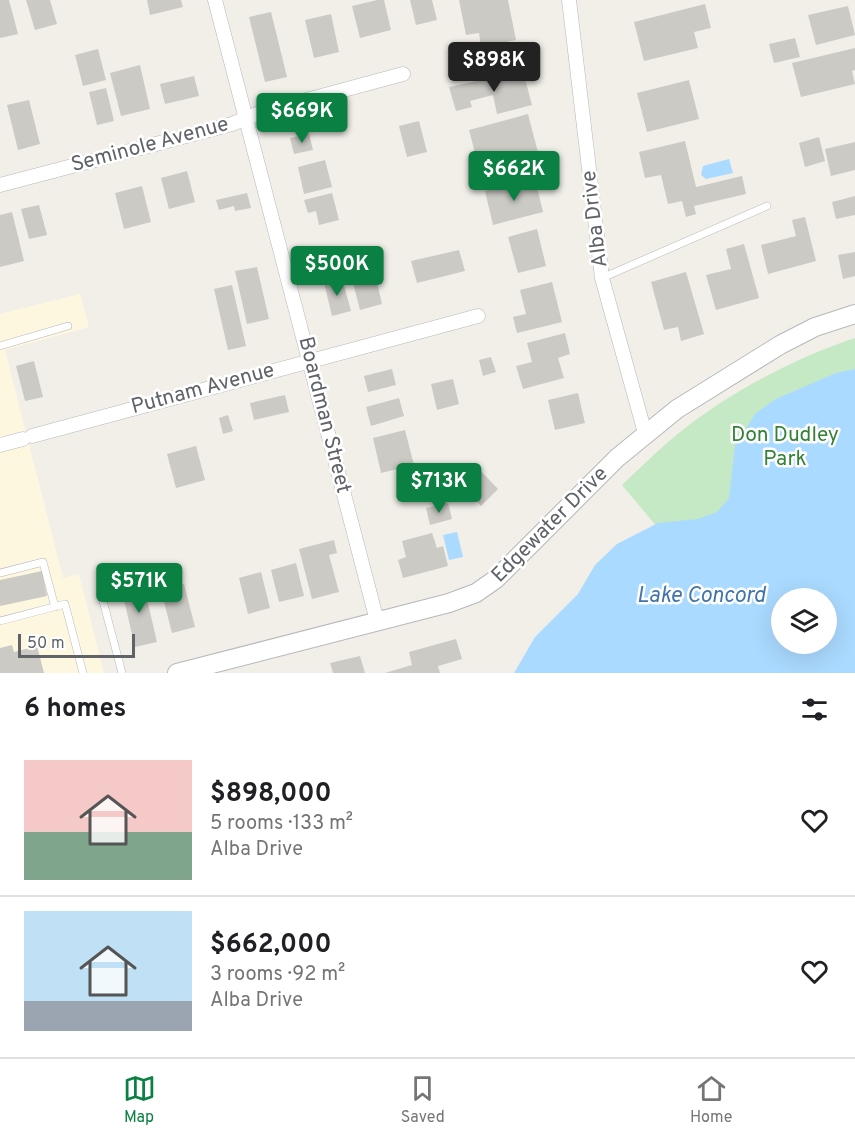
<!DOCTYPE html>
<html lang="en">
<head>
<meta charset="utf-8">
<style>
  body { margin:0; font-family:Overpass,sans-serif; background:#f2f2f2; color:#202124; height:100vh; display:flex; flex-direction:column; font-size:22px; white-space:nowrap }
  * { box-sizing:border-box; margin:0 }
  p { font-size:20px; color:#757577 }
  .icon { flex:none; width:33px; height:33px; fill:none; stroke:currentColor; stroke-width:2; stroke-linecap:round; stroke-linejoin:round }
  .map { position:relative; height:673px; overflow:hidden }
  .sheet { display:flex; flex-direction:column; background:#fff; flex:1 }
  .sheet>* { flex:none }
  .fabs { position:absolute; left:771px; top:588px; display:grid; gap:12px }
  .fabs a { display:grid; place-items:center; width:66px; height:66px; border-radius:50%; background:#fff; box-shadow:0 6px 24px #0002; font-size:30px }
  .scale { position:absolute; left:18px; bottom:15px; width:117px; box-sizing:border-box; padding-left:6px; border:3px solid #5f6368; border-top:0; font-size:16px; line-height:21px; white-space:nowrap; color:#5f6368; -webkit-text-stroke:4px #fff; paint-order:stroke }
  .price { position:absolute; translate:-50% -51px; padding:0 14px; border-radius:6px; background:#0b8043; color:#fff; font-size:20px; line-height:39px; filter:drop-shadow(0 2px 3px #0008) }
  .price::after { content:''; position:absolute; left:50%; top:36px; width:18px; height:14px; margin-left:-9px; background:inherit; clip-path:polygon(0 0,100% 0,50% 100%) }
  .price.active { background:#222; color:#fff }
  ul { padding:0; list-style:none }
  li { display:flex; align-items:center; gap:18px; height:150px; padding:0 24px }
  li+li { border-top:2px solid #e0e0e0 }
  li span { display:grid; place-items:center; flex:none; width:168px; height:120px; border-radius:0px; color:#555 }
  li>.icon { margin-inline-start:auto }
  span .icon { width:72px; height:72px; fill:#fffc; stroke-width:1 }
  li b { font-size:26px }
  h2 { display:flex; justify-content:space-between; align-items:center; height:72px; padding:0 24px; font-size:26px }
  .tab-bar { display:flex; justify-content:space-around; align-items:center; height:84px; border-top:2px solid #e0e0e0; background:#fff; font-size:16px; color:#757577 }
  .tab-bar a { display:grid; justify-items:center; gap:3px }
  .tab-bar .active { color:#0b8043 }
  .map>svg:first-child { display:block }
  .commercial { fill:#fef7e0 }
  .green { fill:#c5e8c5 }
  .water { fill:#aadaff; fill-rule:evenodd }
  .building { fill:#cccac5 }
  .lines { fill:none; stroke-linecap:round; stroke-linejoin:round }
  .service-casing { stroke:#b5b8bc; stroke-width:8 }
  .minor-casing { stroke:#b5b8bc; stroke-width:15 }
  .tertiary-casing { stroke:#b5b8bc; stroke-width:20 }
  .service { stroke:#fff; stroke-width:7 }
  .minor { stroke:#fff; stroke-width:14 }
  .tertiary { stroke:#fff; stroke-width:18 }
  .labels { text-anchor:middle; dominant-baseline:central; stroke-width:5; stroke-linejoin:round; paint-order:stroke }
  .street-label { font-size:21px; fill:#5f6368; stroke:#fff }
  .park-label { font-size:21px; fill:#348238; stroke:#fff }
  .water-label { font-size:22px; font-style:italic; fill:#4174aa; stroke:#fff }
</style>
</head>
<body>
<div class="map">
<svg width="855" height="673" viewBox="0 0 855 673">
  <rect width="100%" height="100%" fill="#f1efe8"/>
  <path class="commercial" d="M80,294L89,327L5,350L63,578L79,574L104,673H0V314Z"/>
  <path class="green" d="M855,338V501L673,546L622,485C642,466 662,446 684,429C734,390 795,358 855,338Z"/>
  <path class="water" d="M729,159L733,173L706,179L701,175L703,166Z
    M855,369V673H514L535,637L578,594L595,565L617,544L658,523L698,519L717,512L729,498L735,445L756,413L776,399L836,373ZM782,598H826V644H782Z
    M457,532L463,557L449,560L443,535Z"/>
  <path class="building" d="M0,0H9L18,34L0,38Z
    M26,0H50L57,24L35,30Z
    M147,0H181L183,7L150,15Z
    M377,0H384L391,30L360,38L352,6Z
    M410,0H432L437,20L416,25Z
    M459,0H508L516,40L481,47L479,33L466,35Z
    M705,4L711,28L694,32L698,48L644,61L634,22Z
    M848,6L855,35L816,45L808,15Z
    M271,12L287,77L265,82L249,17Z
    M331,14L339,52L314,58L305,20Z
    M795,38L800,57L774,63L769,44Z
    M855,48V70L852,71L855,84L801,97L792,63Z
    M98,49L106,80L83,86L75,55Z
    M140,65L150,109L121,116L110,73Z
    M523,71L532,105L497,114L493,95L470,101L472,107L456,111L449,87Z
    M194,76L199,96L165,104L160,84Z
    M689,80L699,119L647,132L637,93Z
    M106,88L114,121L97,125L89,92Z
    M29,100L40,144L18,150L7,105Z
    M528,114L540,160L481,175L469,130Z
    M419,121L427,152L407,157L399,126Z
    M309,134L313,150L294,154L290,138Z
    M819,137L825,161L805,167L799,143Z
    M685,141L696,187L742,176L746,194L694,206L696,214L686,217L682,201L668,204L661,175L645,178L639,152Z
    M855,142V170L831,176L825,149Z
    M325,160L332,187L304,194L298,167Z
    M187,171L195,202L169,209L161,178Z
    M535,179L543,212L493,225L485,191Z
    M142,186L151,222L124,229L115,193Z
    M247,193L251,208L235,211L234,206L219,210L216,200Z
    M332,193L339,220L319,225L316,211L308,213L304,200Z
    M855,196V215L836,219L832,202Z
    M39,205L47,235L29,239L21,209Z
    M12,212L24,261L0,267V215Z
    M805,217L816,261L768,274L761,245L796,236L792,220Z
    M537,229L546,266L518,273L508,237Z
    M744,244L759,298L716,310L706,275L731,269L726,249Z
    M459,250L465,271L417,283L411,261Z
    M855,252V276L843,279L838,255Z
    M257,267L269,319L247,324L235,271Z
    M686,272L704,334L681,341L678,327L664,330L651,282Z
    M342,278L351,311L332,316L324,283Z
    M376,278L382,304L360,310L353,283Z
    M552,282L562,322L517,333L513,317L526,314L520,290Z
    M232,285L246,346L228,350L214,289Z
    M565,333L570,354L558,358L564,378L523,389L516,366L532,362L527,343Z
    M491,357L496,372L483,376L479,360Z
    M34,361L43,397L25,401L16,366Z
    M392,369L396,385L368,392L364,376Z
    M453,379L459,404L437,410L431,384Z
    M578,393L585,423L555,430L548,400Z
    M285,395L289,412L254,420L250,403Z
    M399,398L404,416L371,426L366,407Z
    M228,415L233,431L223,434L219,418Z
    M405,430L414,465L381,473L373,438Z
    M196,446L205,480L176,488L167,454Z
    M479,469L498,489L481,506L462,486Z
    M448,503L452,519L430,525L426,508Z
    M432,533L437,548L443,546L448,566L403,578L398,560L406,557L402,541Z
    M334,540L337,553L329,555L339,592L312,599L299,549Z
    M296,563L304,596L279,602L271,570Z
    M42,571L47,596L0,606V580Z
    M261,572L270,608L248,614L239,578Z
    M143,582L157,642L135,647L121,587Z
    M184,584L195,627L172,633L161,590Z
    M456,639L462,659L438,666L440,673H385L412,665L409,652Z
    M12,645L14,652L37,646L44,673H0V648Z
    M360,656L365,673H333L330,663Z"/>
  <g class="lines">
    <defs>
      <path id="service" d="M602,278L767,206
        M0,346L68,326
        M0,573L43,562L55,607
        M102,597L122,673
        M0,621L65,604L83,673"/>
      <path id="minor" d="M215,0L377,621
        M569,0L602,278L645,433
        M0,185L232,124L262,112L403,74
        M32,436L478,316
        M0,445L23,439"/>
      <path id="tertiary" d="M177,673L449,603L476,593L496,579L617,458L677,409L780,345L815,327L855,314"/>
    </defs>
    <use href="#service" class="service-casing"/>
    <use href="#minor" class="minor-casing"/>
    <use href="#tertiary" class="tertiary-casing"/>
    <use href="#service" class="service"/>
    <use href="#minor" class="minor"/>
    <use href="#tertiary" class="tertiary"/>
  </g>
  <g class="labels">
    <g class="street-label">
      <text transform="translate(150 145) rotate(-15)">Seminole Avenue</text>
      <text transform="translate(595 219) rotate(-97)">Alba Drive</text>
      <text transform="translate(203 389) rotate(-15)">Putnam Avenue</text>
      <text transform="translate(324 415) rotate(76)">Boardman Street</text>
      <text transform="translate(550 525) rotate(-45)">Edgewater Drive</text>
    </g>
    <g class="park-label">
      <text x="785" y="435">Don Dudley<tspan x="785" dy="24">Park</tspan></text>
    </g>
    <g class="water-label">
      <text x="701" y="596">Lake Concord</text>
    </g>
  </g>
</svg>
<div class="fabs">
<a><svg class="icon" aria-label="layers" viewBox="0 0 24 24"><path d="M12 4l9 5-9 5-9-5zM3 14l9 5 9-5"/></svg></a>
</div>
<div class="scale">50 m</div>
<b class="price active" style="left:494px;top:93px">$898K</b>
<b class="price" style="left:302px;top:144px">$669K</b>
<b class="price" style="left:514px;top:202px">$662K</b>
<b class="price" style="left:337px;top:297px">$500K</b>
<b class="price" style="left:439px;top:514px">$713K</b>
<b class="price" style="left:139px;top:614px">$571K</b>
</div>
<section class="sheet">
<h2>6 homes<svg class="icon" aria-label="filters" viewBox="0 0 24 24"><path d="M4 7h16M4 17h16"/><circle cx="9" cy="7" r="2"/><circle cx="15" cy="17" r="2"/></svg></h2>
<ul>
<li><span style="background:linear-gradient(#f6c9c9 60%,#7fa58c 0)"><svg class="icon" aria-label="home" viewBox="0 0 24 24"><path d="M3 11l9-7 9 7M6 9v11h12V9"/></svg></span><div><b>$898,000</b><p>5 rooms · 133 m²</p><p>Alba Drive</p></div><svg class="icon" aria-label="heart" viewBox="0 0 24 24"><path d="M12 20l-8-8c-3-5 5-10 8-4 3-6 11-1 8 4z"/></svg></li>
<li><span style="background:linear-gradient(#bfe0f5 75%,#9aa5b1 0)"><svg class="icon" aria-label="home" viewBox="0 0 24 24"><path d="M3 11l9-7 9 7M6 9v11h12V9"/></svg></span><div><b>$662,000</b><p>3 rooms · 92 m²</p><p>Alba Drive</p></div><svg class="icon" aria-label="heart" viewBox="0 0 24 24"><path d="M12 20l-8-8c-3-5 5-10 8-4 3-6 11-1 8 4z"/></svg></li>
</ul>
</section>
<nav class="tab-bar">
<a class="active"><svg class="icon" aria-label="map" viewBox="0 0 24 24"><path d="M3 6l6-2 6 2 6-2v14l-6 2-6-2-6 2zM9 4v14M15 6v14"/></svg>Map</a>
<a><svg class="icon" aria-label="saved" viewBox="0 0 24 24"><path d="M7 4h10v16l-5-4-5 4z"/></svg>Saved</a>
<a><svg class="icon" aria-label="home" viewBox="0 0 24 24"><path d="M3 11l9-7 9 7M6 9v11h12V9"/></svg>Home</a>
</nav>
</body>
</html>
